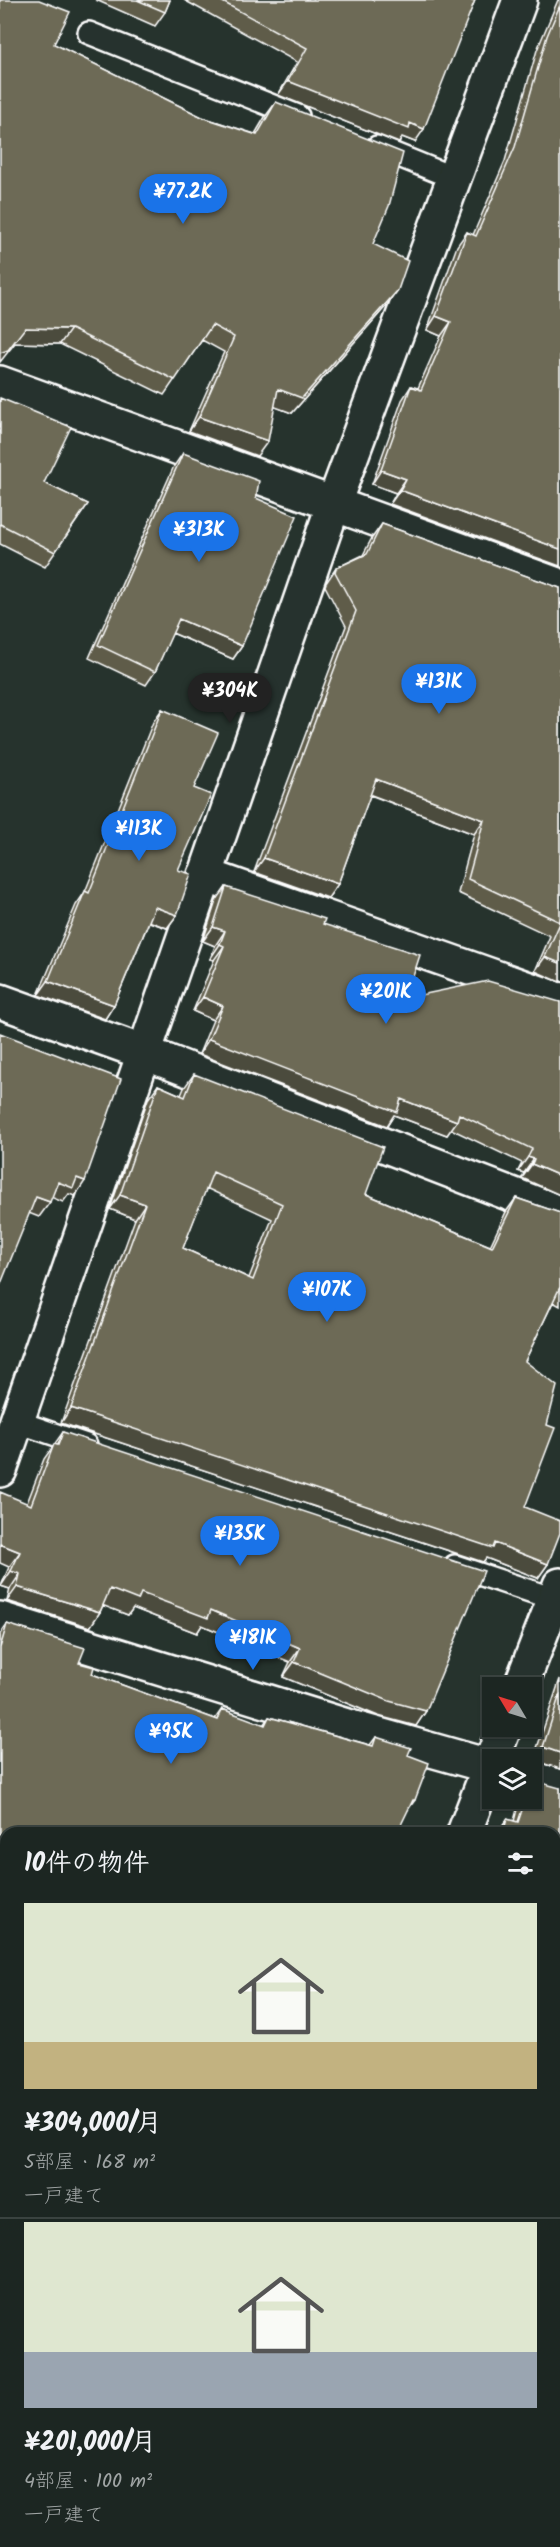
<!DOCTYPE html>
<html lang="ja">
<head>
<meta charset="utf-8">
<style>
  body { margin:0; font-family:Kalam,"Klee One",sans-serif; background:#29322f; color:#f1f3f6; height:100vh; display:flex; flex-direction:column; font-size:22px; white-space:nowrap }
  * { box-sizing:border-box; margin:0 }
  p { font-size:20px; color:#a0a5a5 }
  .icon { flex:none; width:33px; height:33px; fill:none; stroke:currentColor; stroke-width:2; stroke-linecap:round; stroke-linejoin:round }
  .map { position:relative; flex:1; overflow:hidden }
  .details { position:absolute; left:0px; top:1827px; width:561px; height:720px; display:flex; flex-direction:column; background:#1c2622; border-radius:18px 18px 0 0; box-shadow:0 2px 4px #0004,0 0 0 2px #3a4340 }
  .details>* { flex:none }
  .needle { width:39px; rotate:308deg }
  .fabs { position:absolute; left:482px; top:1677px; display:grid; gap:12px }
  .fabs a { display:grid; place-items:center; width:60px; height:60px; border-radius:0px; background:#1c2622; box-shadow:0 2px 4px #0004,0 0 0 2px #3a4340; font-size:30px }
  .price { position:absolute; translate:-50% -51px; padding:0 14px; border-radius:21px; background:#1a73e8; color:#fff; font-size:20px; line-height:39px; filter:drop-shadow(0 2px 3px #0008) }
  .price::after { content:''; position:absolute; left:50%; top:36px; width:18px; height:14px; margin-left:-9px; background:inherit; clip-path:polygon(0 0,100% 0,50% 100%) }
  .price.on { background:#222; color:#fff }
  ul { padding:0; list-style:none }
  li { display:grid; align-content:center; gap:12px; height:318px; padding:0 24px }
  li+li { border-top:2px solid #3a4340 }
  li span { display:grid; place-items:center; height:186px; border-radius:0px; color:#555 }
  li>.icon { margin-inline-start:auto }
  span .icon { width:108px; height:108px; fill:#fffc; stroke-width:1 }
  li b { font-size:26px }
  h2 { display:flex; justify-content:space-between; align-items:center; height:72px; padding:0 24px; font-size:26px }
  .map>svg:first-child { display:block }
  .built { fill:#3b4439 }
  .green { fill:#507059; stroke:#a8b8ac; stroke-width:1.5 }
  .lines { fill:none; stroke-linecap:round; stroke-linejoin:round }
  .service-casing { stroke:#fff; stroke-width:26 }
  .minor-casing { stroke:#fff; stroke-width:38 }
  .service { stroke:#26332d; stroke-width:21 }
  .minor { stroke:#26332d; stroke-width:33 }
  .wall { fill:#5e5c4a; stroke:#fff; stroke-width:1.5; fill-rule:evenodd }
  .shaded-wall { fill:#4c4b3c; stroke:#fff; stroke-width:1.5 }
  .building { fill:#6d6b56; stroke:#fff; stroke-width:1.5; fill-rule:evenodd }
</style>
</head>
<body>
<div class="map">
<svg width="560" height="2547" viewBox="0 0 560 2547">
  <rect width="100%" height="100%" fill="#26332d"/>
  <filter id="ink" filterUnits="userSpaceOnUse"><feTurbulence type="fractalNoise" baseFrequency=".0167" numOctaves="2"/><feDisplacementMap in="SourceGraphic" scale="12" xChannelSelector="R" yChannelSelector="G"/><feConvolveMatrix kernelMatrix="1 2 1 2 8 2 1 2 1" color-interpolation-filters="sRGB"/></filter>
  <g filter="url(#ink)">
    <path class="built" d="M555,2328L560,2330V2407L555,2412Z"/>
    <path class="green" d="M0,2350L6,2352V2541H526L542,2547H0Z"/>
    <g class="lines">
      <defs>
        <path id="service" d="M89,33L298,116
          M377,147L456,179
          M18,1422L86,1445
          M455,1566L554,1599"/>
        <path id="minor" d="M0,383L560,586
          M205,875L560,1000
          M0,1001L145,1053L560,1213
          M0,1470L334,503L520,0
          M0,1619L350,1727L492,1767
          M520,1688L560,1585
          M492,1760L505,1726
          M531,1778L560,1787
          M464,1833L492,1760
          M0,2108L6,2110
          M555,2288L560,2289"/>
      </defs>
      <use href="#service" class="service-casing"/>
      <use href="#minor" class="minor-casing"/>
      <use href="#service" class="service"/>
      <use href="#minor" class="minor"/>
    </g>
    <path class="wall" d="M96,0H170L165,12L155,26Z
      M184,0H475L415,142L402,137L399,143L278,95L297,62Z
      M558,0H560V566L390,504L396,493L372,484L402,400L411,386L418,388L441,336L427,330L457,246L467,232L473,235L505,161L537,50Z
      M54,44L202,117L255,134L265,117L276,102L373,244L387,305L292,413L274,406L257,456L189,431L224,352L202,340L164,395L60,344L15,343Z
      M0,398L44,483L88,504L45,567L0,544Z
      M183,453L256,498L242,646L233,659L172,633L155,672L146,685L89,658L174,466Z
      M382,524L560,588V982L535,971L550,936L458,893L474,834L370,795L338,884L328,898L254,872L346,626L325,586L326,583L336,568L363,555L372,538Z
      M162,709L194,788L178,870L177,915L167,928L149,922L114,1005L105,1019L38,995L76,905L85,892L153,722Z
      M226,887L323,924L406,998L560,1002V1195L522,1178L524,1173L518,1171L522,1163L451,1129L447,1135L394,1115L387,1126L199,1054L213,1020L193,1011L214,960L210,959L215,946L203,941L216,901Z
      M194,1074L366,1194L490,1246L506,1212L516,1198L560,1213V1306L553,1302L525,1361V1507L548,1564L538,1578L486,1558L483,1562L61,1423L135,1219L110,1209L148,1099L158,1085L181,1095L184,1088ZM206,1188L272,1219L249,1278L183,1248Z
      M63,1432L426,1711L416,1726L378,1716L283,1677L290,1662L202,1625L197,1633L133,1608L128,1615L103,1605L100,1612L90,1627L7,1601L10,1589L1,1586L9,1567L27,1503L44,1459Z
      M7,1624L79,1663L92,1674L215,1719L222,1709L263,1725L269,1717L370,1745L376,1737L408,1755L415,1800L407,1811L6,1833V2062L0,2060V1634Z
      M560,1679V1769L533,1760Z
      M560,1788V2068L555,2066V1833H498L507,1819L514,1821L520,1798H531Z
      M560,2423V2491L555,2487V2429Z"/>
    <path class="shaded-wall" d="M288,81L410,123L424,129L415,142L402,137L399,143L278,95Z
      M398,290L387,305L292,413L267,404L278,389Z
      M436,316L451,322L441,336L427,330Z
      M25,328L71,329L60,344L15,343L0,362V353Z
      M199,417L268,441L257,456L189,431Z
      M381,470L406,479L396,493L372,484Z
      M400,490L560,549V566L390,504Z
      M179,619L242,646L233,659L170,632Z
      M376,779L484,820L474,834L366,793Z
      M264,858L338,884L328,898L254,872Z
      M155,907L177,915L167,928L146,920Z
      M213,927L225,931L215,946L203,941Z
      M220,944L224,946L214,960L210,959Z
      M545,957L560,963V982L535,971Z
      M48,981L114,1005L105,1019L38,995Z
      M203,997L223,1006L213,1020L193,1011Z
      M209,1039L401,1099L457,1121L447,1135L394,1115L387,1126L199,1054Z
      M528,1157L534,1159L524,1173L518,1171Z
      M532,1164L560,1176V1195L522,1178Z
      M77,1178L85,1181L75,1196L69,1194L63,1202L48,1196L58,1182Z
      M120,1195L145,1204L135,1219L110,1209Z
      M36,1197L50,1202L39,1217L26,1212Z
      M71,1408L495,1543L548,1564L538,1578L486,1558L483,1562L61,1423Z
      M0,1544L20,1552L9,1567L0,1563Z
      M11,1571L20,1574L10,1589L1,1586Z
      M17,1587L100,1612L90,1627L7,1601Z
      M110,1589L141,1593L211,1610L300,1648L290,1662L202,1625L197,1633L133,1608L128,1615L99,1604Z
      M294,1662L426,1711L416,1726L378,1716L283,1677Z
      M543,1747L560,1753V1769L533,1760Z
      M0,2043L6,2045V2062L0,2060Z
      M555,2050L560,2051V2068L555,2066Z
      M555,2207L560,2208V2225L555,2223Z
      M0,2323L6,2325V2348L0,2346Z"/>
    <path class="building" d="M0,0H39L70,12L54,44L202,117L257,135L276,102L403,153L389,206L373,244L408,261L398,290L302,398L278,389L268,441L199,417L234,337L212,325L175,380L71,329L25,328L8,350L0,353Z
      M137,0H170L165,12Z
      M219,0H475L424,129L410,123L409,129L288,81L307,48Z
      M560,5V549L400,490L406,479L381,470L411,386L421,390L451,322L436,316L467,232L476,236L515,147L547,36Z
      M0,398L71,427L44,483L88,504L55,552L0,524Z
      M183,453L259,481L256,498L297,516L242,646L179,619L155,672L98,645Z
      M382,524L560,588V922L468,879L484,820L376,779L338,884L264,858L356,611L335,572L336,568L367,554Z
      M162,709L218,733L194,788L211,795L178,870L191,874L177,915L155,907L114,1005L48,981L85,891L89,893Z
      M226,887L325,919L323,924L420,955L406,998L488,981L560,1002V1176L532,1164L534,1159L528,1157L532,1149L459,1114L457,1121L401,1099L397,1112L209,1039L223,1006L203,997L224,946L220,944L225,931L213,927Z
      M560,923V963L545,957Z
      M0,1033L121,1079L85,1181L77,1178L73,1188L58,1182L50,1202L36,1197L0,1286Z
      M194,1074L383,1147L366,1194L492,1247L516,1198L560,1213V1287L525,1361L557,1386L547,1425L555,1428L525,1507L560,1521V1533L548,1564L495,1543L493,1548L71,1408L145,1204L120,1195L158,1085L185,1097ZM213,1172L282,1204L253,1280L183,1248Z
      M63,1432L484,1571L426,1711L389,1701L294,1662L300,1648L211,1610L208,1618L141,1593L138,1600L110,1589L100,1612L17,1587L20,1574L11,1571L20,1552L0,1544V1492L31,1505L54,1444L58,1445Z
      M7,1624L85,1648L79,1663L94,1667L92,1674L218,1720L222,1709L265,1725L269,1717L373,1746L376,1737L411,1748L408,1755L429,1763L415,1800H413L397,1833H6V2045L0,2043V1648Z
      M560,1694V1753L543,1747Z
      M531,1780L560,1788V2051L555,2050V1833H503L507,1819L518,1822L526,1798H531Z
      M555,2135L560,2137V2208L555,2207Z
      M0,2161L6,2163V2325L0,2323Z
      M560,2423V2470L555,2466V2429Z"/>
  </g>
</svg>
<div class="fabs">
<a><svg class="needle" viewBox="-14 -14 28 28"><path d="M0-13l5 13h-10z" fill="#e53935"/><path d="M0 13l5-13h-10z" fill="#a0a5a5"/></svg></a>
<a><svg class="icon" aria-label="layers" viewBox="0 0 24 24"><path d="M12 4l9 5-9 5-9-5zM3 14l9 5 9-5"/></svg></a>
</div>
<b class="price" style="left:183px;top:225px">¥77.2K</b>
<b class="price" style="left:199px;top:563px">¥313K</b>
<b class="price" style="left:439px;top:715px">¥131K</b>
<b class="price on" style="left:230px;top:724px">¥304K</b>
<b class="price" style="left:139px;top:862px">¥113K</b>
<b class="price" style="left:386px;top:1025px">¥201K</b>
<b class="price" style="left:327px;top:1323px">¥107K</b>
<b class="price" style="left:240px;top:1567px">¥135K</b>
<b class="price" style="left:253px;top:1671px">¥181K</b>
<b class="price" style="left:171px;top:1765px">¥95K</b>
<section class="details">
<h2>10件の物件<svg class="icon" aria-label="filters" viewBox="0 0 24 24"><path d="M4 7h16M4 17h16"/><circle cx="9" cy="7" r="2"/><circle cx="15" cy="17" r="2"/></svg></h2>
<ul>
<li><span style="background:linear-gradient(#dfe7d0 75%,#c2b280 0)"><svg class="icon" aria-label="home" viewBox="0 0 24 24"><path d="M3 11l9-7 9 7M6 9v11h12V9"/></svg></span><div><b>¥304,000/月</b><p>5部屋 · 168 m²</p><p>一戸建て</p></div></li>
<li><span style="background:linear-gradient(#dfe7d0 70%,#9aa5b1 0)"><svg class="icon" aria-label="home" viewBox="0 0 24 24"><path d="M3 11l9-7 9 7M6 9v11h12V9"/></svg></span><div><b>¥201,000/月</b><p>4部屋 · 100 m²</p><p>一戸建て</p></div></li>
</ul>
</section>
</div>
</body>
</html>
